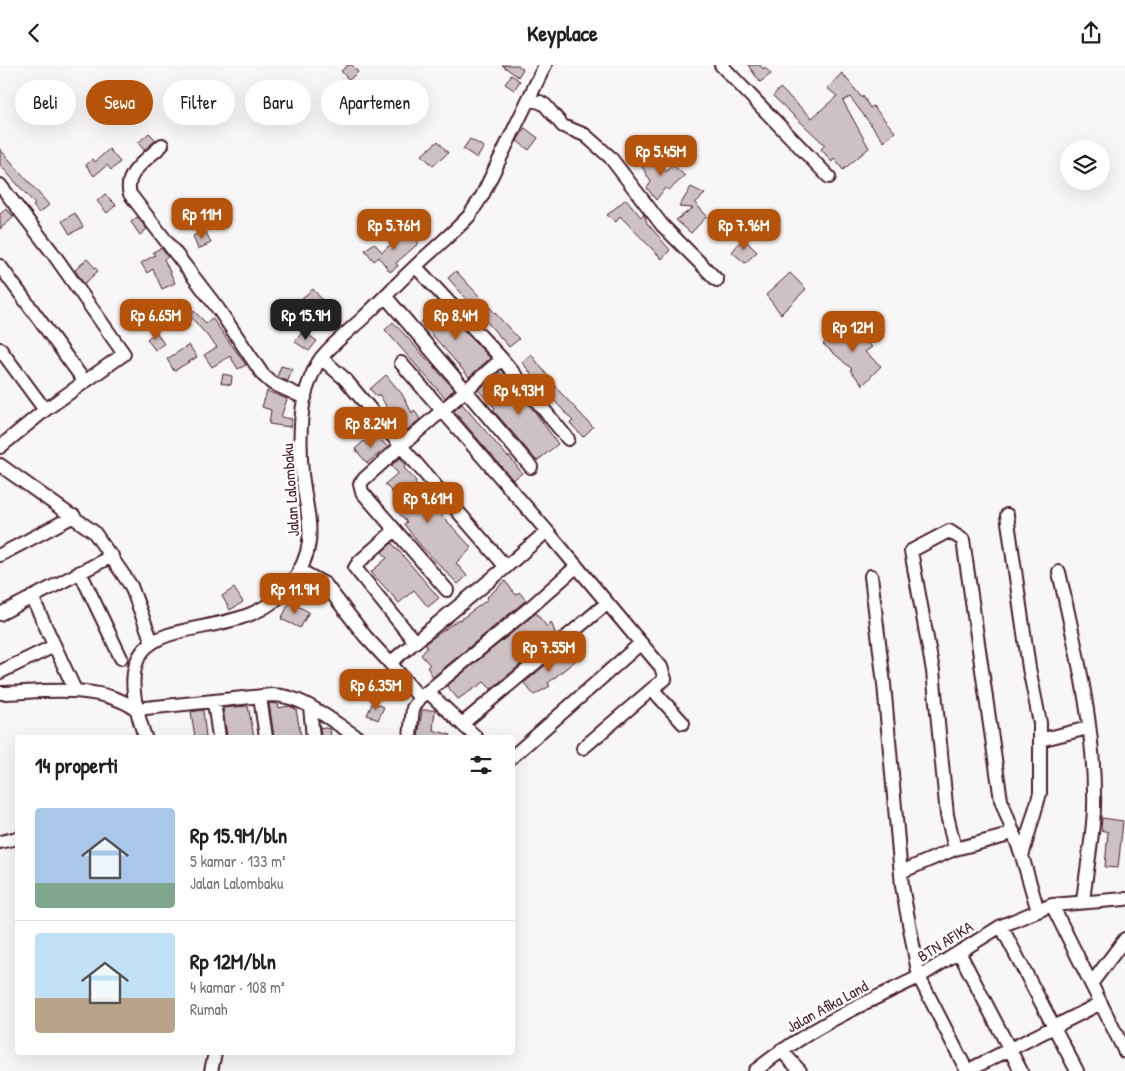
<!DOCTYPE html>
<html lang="id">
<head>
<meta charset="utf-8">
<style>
  body { margin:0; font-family:"Patrick Hand",sans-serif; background:#f6f6f6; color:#202124; height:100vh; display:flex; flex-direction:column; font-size:19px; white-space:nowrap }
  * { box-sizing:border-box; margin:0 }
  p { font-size:16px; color:#757577 }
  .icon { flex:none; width:28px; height:28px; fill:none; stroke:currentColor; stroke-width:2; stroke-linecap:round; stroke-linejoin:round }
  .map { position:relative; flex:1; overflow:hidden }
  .sheet { position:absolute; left:15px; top:670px; width:500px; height:320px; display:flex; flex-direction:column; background:#fff; border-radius:5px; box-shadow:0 5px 20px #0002 }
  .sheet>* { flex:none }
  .banner { position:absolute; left:15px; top:15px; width:500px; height:45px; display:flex; gap:10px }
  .fabs { position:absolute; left:1060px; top:75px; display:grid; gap:10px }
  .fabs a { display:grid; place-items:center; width:50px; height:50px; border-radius:50%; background:#fff; box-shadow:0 5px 20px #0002; font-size:25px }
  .price { position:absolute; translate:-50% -42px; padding:0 11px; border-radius:10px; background:#b45309; color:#fff; font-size:16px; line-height:32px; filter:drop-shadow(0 1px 2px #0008) }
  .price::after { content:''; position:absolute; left:50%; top:30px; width:15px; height:11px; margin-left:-8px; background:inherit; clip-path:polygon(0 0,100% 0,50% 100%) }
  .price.active { background:#222; color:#fff }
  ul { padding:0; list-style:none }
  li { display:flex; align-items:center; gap:15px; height:125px; padding:0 20px }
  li+li { border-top:1px solid #e0e0e0 }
  li span { display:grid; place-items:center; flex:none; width:140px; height:100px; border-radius:5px; color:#555 }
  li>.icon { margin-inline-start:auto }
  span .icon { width:60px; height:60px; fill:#fffc; stroke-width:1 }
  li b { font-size:21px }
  h2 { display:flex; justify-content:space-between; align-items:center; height:60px; padding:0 20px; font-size:21px }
  .tag { padding:0 18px; border-radius:22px; background:#fff; box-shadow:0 5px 20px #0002; font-size:18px; line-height:45px }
  .tag.active { background:#b45309; color:#fff }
  header { display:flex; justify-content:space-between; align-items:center; height:65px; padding:0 20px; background:#fff; font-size:22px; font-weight:700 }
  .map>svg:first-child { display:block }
  .building { fill:#cdc1c4; stroke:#4a1f2b }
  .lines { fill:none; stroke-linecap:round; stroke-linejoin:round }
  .street-casing { stroke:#4a1f2b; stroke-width:16 }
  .street { stroke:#fff; stroke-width:12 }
  .labels { text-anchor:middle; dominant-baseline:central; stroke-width:5; stroke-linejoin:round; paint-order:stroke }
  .street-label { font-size:16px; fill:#4a1f2b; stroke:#fff }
</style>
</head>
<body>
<header><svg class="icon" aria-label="back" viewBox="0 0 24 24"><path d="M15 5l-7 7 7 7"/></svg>Keyplace<svg class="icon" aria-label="share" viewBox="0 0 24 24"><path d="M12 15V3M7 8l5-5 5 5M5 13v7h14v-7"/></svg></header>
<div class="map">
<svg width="1125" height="1006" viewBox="0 0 1125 1006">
  <rect width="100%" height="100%" fill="#f8f6f7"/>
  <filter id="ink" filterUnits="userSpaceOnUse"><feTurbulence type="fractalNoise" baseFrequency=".02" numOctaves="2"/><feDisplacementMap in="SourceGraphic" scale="10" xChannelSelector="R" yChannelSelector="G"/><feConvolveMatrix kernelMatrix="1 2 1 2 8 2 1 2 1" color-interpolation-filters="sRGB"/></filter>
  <g filter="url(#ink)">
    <path class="building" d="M348,0H352L358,7L349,15L341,6Z
      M502,0H517L523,4L518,12Z
      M748,0H760L763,4L765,2L771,9L760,17Z
      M842,8L862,33L863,31L870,43L873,41L895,67L884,77L850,32L843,36L869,83L843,105L834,93L832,97L821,84L825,80L773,31L780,23L812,53L837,31L827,23Z
      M511,10L520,16L514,25L505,19Z
      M525,63L538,73L529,85L517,76Z
      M149,68L156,75L144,85L138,78Z
      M470,74L484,82L477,93L463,84Z
      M438,76L448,88L433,101L422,90Z
      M0,84L49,140L39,148L33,141L35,139L0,100Z
      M109,84L120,97L111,105L107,100L94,111L86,100L93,94L95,97Z
      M652,92L666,107L672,99L685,111L669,125L665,123L656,135L647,123L651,117L641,100Z
      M691,122L705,129L695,138L707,151L691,168L676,155L693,143L679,142Z
      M105,129L116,140L107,148L97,136Z
      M626,134L641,152L644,149L647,158L670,185L662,194L620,151L616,157L607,150Z
      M6,144L14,152L0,164V149Z
      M75,148L83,162L70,169L62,156Z
      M137,152L147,164L140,170L131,157Z
      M394,153L397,161L367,172L364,165Z
      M205,165L211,178L198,184L193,171Z
      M408,165L419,178L396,198L398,201L390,207L379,192L374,196L365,185L374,178L382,187Z
      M743,173L757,187L745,198L732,187Z
      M161,183L168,192L164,194L175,218L162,224L153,204L147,208L141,198L155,190L153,187Z
      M87,194L98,206L84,219L75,205Z
      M456,206L519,274L509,282L448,213Z
      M790,208L806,224L781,249L766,230Z
      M313,224L329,243L317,251L302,233Z
      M441,241L490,293L469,312L421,257Z
      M194,246L206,258L212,253L246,300L238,304L230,291L212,302L204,290L217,282L190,251Z
      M393,257L454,324L445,333L385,265Z
      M843,258L872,282L865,287L881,301L863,320L850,305L852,304L823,279Z
      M303,266L317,276L309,286L295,277Z
      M156,267L164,279L155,285L147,274Z
      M189,280L197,292L174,306L167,294Z
      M531,289L560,327L593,362L583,372L570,358L573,356L539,319L522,297Z
      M281,301L292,304L288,316L277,312Z
      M500,307L535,347L558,379L537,396L493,345L495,343L478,325Z
      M223,309L232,311L231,320L221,318Z
      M386,310L402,329L412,348L414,345L420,354L407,365L393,349L392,351L379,329L377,332L370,324Z
      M267,326L287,334L281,352L292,354L290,362L269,359L271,345L262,342Z
      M462,339L508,392L509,391L522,408L513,415L454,346Z
      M376,371L388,382L367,398L355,384L364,376L367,380Z
      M400,393L406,400L404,403L416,416L415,418L423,428L422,429L472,483L456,498L467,511L458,519L420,480L404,459L407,457L396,445L402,439L385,419L398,408L391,401Z
      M392,478L439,533L428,542L414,525L399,538L371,507L387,493L382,487Z
      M505,516L516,530L519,527L526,535L433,612L427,602L430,600L421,590L427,583L426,578L459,554L460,555L488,534L487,532Z
      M234,523L243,537L230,545L222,531Z
      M290,537L309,547L300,563L281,554Z
      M536,548L547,562L551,557L556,570L491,624L484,617L458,634L447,621Z
      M565,584L575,596L548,618L550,621L534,630L524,618Z
      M373,637L384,642L378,655L367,650Z
      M269,638L278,639L279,643L289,641L296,644L301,672H274Z
      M248,641L254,672H227L223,643Z
      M203,645L206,672H195L191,647Z
      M422,645H435L433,665L451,670L450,672H418Z
      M320,662L330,664L331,672H321Z
      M1102,753L1123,756L1118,803L1105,802L1108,767L1101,765Z"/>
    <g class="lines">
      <defs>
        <path id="street" d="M721,0L829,112
          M529,35L540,37L545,40L563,61L585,70L610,92L662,160L717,215
          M162,80C149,93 123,108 130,129L219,245L263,310L272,318L305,333
          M0,120L52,187L124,289L45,345L0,382
          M0,201L85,317
          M416,202L502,294L568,374
          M385,231L531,402
          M0,284L45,345
          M321,293L345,314L401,381L364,414L360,419L362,427L447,525
          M502,294L401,381L506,502L547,466L661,602L665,614L652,624L683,658
          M401,298L547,466
          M0,400L94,467L131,521L152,577
          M1007,450L1029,603L1040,658V728L1022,791
          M395,465L359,497L355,503L415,577L506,502
          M0,490L74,451
          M299,505L325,519L365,571L390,598
          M80,507L121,593
          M1059,507C1076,584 1096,664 1094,743C1093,774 1086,806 1083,837
          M32,532L75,625
          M0,549L112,491
          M415,577L390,598L420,633
          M0,607L54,581
          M428,627L462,659L606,539
          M0,628C44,627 98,618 136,644L272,630C303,630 331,656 357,672
          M260,632L266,672
          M214,637L219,672
          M310,642L313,672
          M462,659L476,672
          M145,672C92,521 233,595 290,520C321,480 307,453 302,409C300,386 300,356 304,334C307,321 314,302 322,292C334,277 349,266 363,253C386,231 407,208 431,187C444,175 457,164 469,151L482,131L545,0
          M410,672L413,643L420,633L532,541L576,502
          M1040,675L1088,663
          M583,683L652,624
          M512,692L641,578
          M1013,766L1002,772L955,784L947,750L933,606L911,486L949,466L963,475L1001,735L1022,791L1038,846
          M0,777L18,773
          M901,807L955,784
          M1052,840L1125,987
          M959,887L1021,1006
          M1091,919L1125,874
          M781,985L800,1006
          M211,1006L215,988
          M755,1006C804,966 862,939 919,912L902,821L884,619L871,511
          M967,1006L919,912L1001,861
          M967,1006L1101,938
          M1077,1006L1001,861L1052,840L1125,834"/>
      </defs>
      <use href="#street" class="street-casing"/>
      <use href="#street" class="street"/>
    </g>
  </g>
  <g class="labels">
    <g class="street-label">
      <text transform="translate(290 425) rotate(-94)">Jalan Lalombaku</text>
      <text transform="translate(945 876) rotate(-32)">BTN AFIKA</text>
      <text transform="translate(827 941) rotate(-29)">Jalan Afika Land</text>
    </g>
  </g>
</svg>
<div class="fabs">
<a><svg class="icon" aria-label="layers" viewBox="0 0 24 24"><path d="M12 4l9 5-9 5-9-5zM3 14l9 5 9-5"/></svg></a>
</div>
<b class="price" style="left:661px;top:112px">Rp 5.45M</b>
<b class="price" style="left:202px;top:175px">Rp 11M</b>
<b class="price" style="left:394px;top:186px">Rp 5.76M</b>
<b class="price" style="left:744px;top:186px">Rp 7.96M</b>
<b class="price" style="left:156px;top:276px">Rp 6.65M</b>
<b class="price active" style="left:306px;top:276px">Rp 15.9M</b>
<b class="price" style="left:456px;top:276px">Rp 8.4M</b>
<b class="price" style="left:853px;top:288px">Rp 12M</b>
<b class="price" style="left:519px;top:351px">Rp 4.93M</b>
<b class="price" style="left:371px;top:384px">Rp 8.24M</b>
<b class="price" style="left:428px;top:459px">Rp 9.61M</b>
<b class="price" style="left:295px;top:550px">Rp 11.9M</b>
<b class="price" style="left:549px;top:608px">Rp 7.55M</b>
<b class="price" style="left:376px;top:646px">Rp 6.35M</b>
<div class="banner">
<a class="tag">Beli</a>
<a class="tag active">Sewa</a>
<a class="tag">Filter</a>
<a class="tag">Baru</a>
<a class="tag">Apartemen</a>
</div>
<section class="sheet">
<h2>14 properti<svg class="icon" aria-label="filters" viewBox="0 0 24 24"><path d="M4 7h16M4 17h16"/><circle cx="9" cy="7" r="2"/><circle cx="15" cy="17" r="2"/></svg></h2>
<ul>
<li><span style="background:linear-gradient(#a9c7e8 75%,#7fa58c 0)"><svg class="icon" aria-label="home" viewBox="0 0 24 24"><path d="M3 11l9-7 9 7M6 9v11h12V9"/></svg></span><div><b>Rp 15.9M/bln</b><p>5 kamar · 133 m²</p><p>Jalan Lalombaku</p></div></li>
<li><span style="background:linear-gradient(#bfe0f5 65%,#b9a48a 0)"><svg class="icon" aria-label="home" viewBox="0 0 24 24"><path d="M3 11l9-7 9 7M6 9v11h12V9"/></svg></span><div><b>Rp 12M/bln</b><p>4 kamar · 108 m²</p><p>Rumah</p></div></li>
</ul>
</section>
</div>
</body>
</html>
